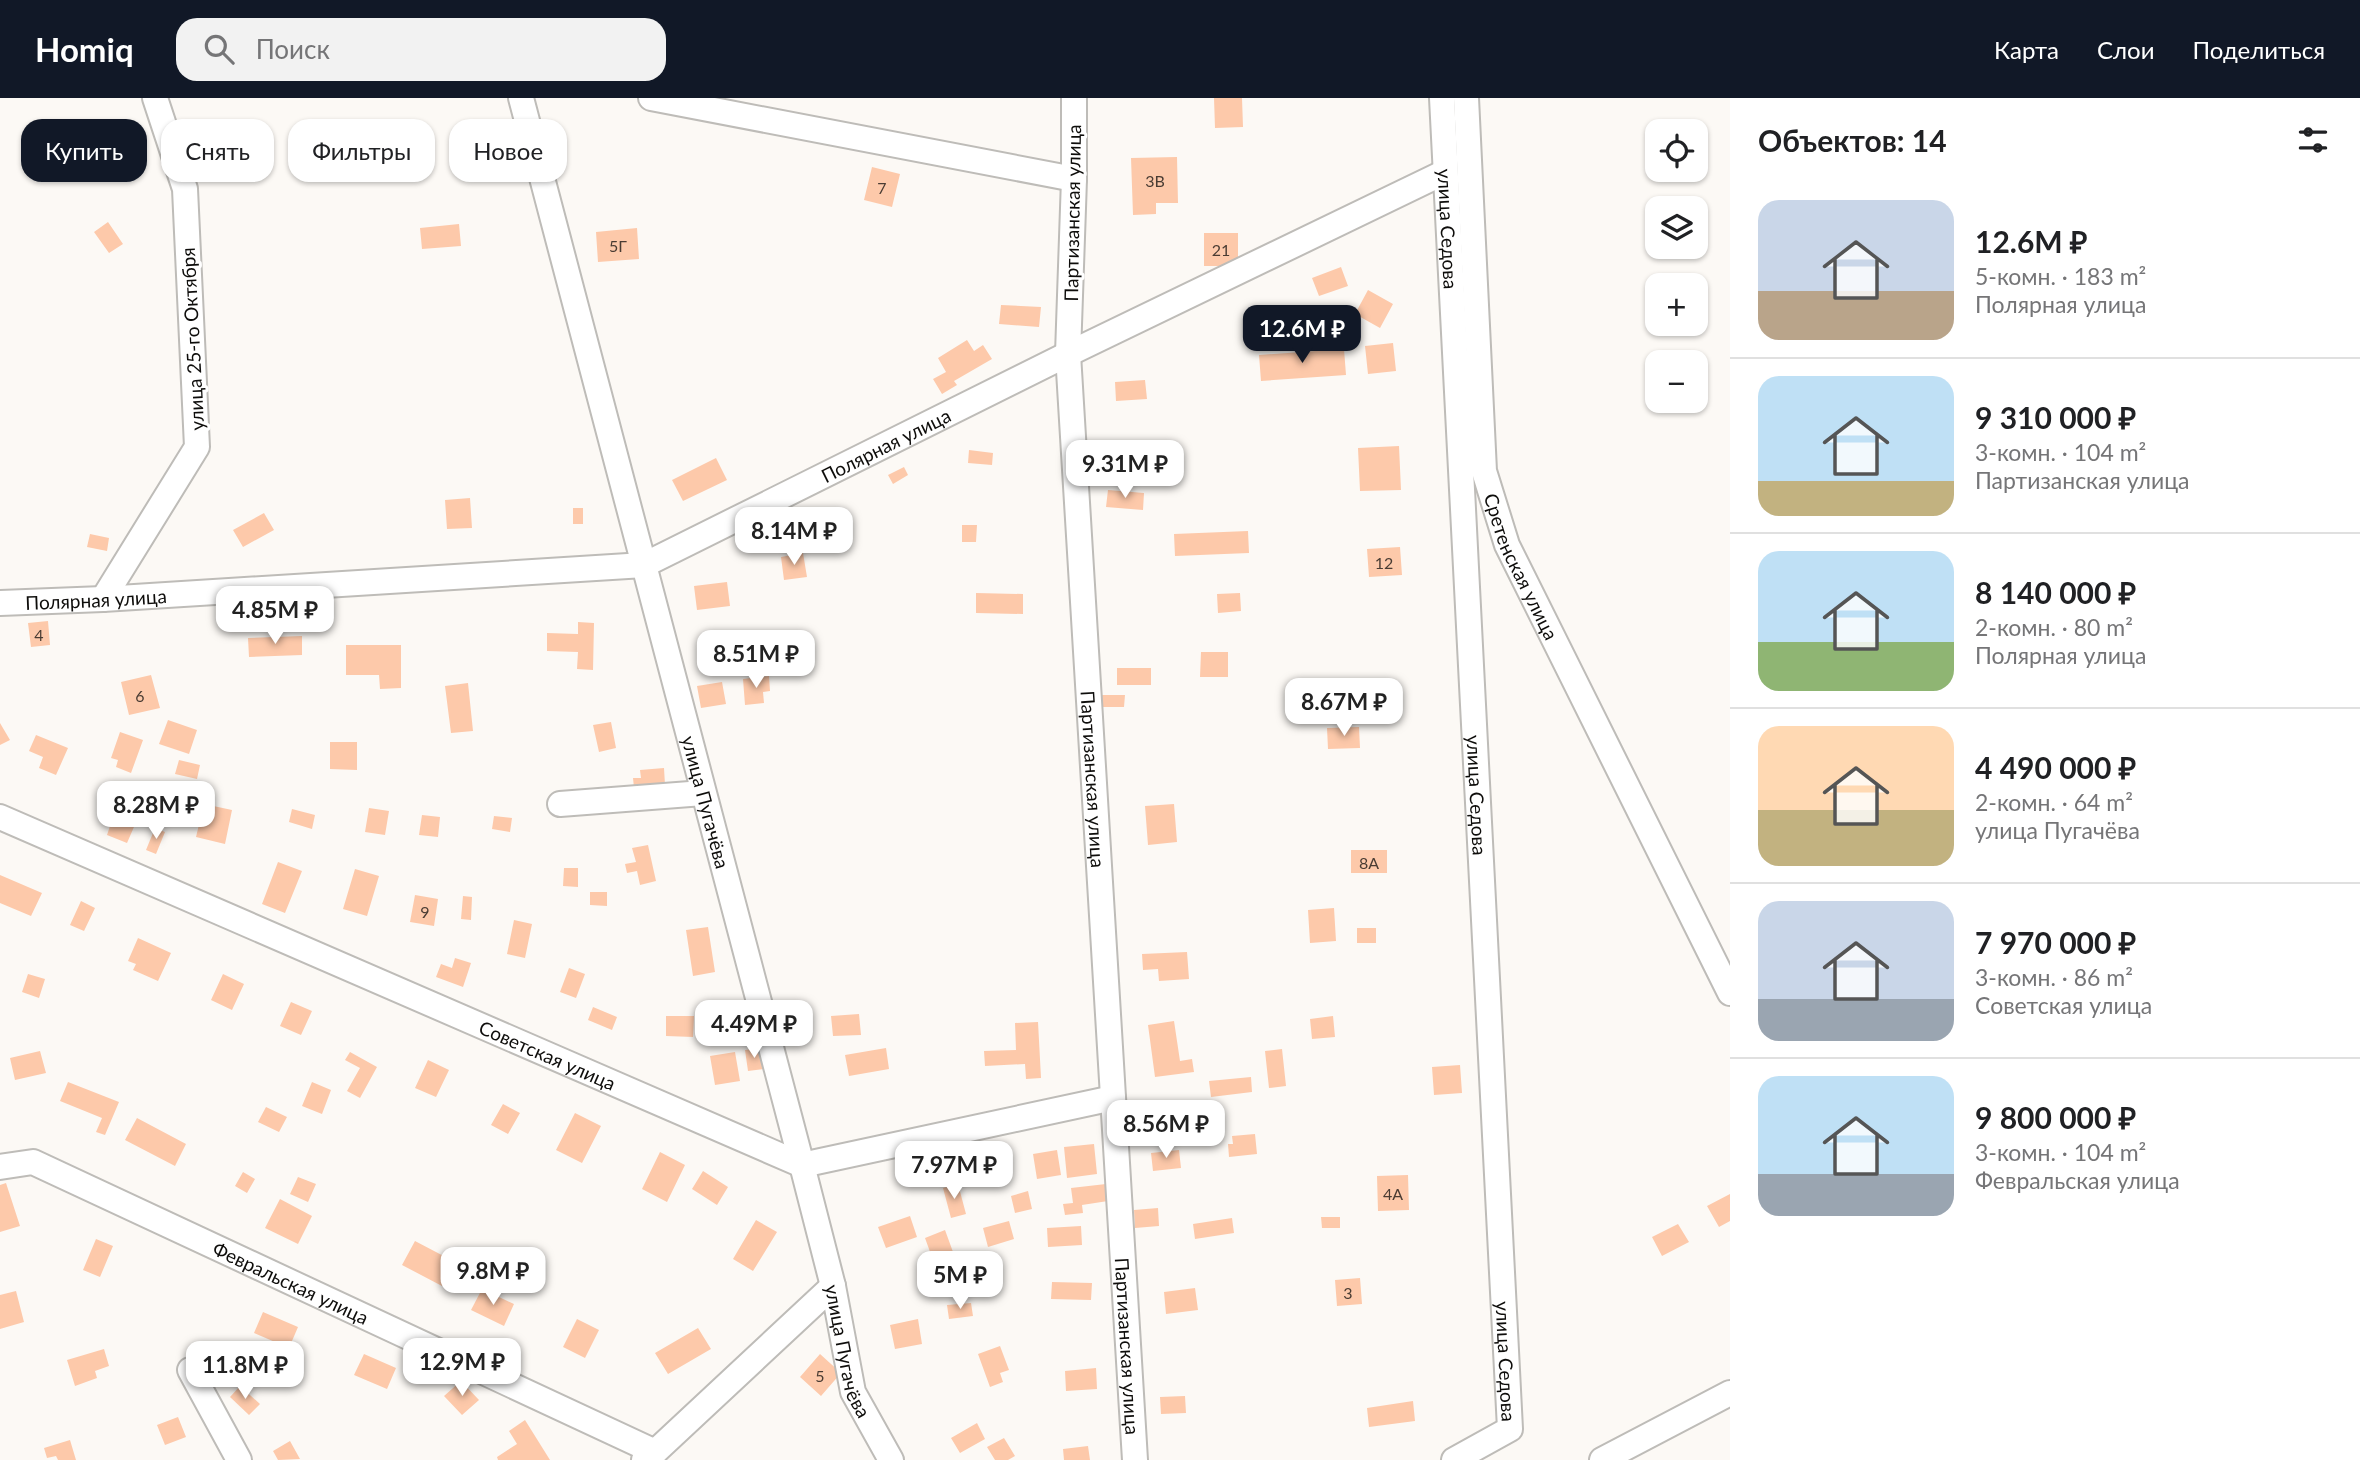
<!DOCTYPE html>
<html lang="ru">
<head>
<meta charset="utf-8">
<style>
  body { margin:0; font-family:Lato,sans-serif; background:#f2f2f2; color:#202124; height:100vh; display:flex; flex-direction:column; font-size:26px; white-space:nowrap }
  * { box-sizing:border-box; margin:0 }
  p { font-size:23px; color:#757577 }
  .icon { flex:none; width:38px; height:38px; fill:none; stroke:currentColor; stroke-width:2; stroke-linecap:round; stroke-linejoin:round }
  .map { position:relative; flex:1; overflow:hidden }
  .side { display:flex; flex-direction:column; background:#fff; width:630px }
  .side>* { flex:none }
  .banner { position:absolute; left:21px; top:21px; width:665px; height:63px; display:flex; gap:14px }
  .tools { position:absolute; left:1645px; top:21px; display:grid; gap:14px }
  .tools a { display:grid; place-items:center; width:63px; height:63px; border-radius:14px; background:#fff; box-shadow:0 2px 5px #0004; font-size:35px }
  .price { position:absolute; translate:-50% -60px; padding:0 16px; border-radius:14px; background:#fff; color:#222; font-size:23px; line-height:46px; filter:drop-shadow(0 2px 4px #0008) }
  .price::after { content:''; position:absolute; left:50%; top:42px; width:21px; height:16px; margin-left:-10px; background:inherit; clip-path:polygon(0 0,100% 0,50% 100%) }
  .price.on { background:#111827; color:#fff }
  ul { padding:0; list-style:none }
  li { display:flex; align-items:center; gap:21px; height:175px; padding:0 28px }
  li+li { border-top:2px solid #e0e0e0 }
  li span { display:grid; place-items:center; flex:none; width:196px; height:140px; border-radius:21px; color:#555 }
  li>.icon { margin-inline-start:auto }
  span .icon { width:84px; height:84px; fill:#fffc; stroke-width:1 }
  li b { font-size:30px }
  h2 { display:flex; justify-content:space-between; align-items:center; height:84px; padding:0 28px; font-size:30px }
  .pill { padding:0 24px; border-radius:21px; background:#fff; box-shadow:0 2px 5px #0004; font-size:24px; line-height:63px }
  .pill.on { background:#111827; color:#fff }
  header { display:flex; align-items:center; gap:42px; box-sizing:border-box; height:98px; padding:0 35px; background:#111827; color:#fff }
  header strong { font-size:33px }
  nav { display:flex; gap:38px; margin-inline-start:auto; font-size:24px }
  .search { width:490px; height:63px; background:#f2f2f2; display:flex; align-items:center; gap:18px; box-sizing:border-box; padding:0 24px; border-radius:21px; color:#757577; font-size:26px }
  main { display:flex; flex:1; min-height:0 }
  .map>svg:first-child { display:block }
  .building { fill:#fdc9aa }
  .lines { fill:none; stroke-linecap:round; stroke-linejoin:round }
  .minor-casing { stroke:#bebcb8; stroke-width:28 }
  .minor { stroke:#fff; stroke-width:24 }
  .labels { text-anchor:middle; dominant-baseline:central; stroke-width:6; stroke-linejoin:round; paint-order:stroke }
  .number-label { font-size:16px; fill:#4a3c33 }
  .street-label { font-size:19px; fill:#0e0d0b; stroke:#fff }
</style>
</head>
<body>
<header>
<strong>Homiq</strong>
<div class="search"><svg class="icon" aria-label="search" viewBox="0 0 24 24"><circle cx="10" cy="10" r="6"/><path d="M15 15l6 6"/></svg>Поиск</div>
<nav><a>Карта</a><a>Слои</a><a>Поделиться</a></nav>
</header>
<main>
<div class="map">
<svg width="1730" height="1362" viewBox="0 0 1730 1362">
  <rect width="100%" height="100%" fill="#fcf9f5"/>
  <path class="building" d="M1214,0H1242L1243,29L1215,30Z
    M1177,59L1178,105H1156V116L1133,117L1131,60Z
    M872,69L900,76L892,109L864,102Z
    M108,124L123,146L109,155L94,134Z
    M459,126L461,148L422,151L420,130Z
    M637,130L639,161L598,164L596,134Z
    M1204,135H1238V168H1204Z
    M1341,169L1348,188L1319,198L1312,180Z
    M1368,192L1393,206L1380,230L1355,216Z
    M1001,207L1041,209L1039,229L999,226Z
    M967,242L974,253L983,247L992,261L954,283L957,287L942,296L933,281L946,274L938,260Z
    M1393,245L1396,273L1368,276L1365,248Z
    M1344,251L1346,277L1261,283L1259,257Z
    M1145,282L1147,301L1116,303L1115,284Z
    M1399,348L1401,392L1360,393L1358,350Z
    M969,352L993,355L992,367L968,365Z
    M716,360L727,382L683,403L672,382Z
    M904,369L908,377L893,386L888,377Z
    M1108,392L1144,395L1143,412L1106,409Z
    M470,400L472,430L447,431L445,402Z
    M573,410H583V426H573Z
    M264,415L274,432L243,449L233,432Z
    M962,427H977L976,444H962Z
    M1248,433L1249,455L1175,458L1174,436Z
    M90,436L109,440L107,453L87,449Z
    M1400,449L1402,477L1369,479L1367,451Z
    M803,455L807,479L784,482L781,459Z
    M727,484L730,508L697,512L694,488Z
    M976,495L1023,496V516L976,515Z
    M1240,495L1241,513L1218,515L1217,496Z
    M48,523L50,547L31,549L28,525Z
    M578,524L594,525L593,572L577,571L578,554L547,553V535L578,536Z
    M302,538V557L249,559L248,540Z
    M813,539V552L787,553L786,540Z
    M346,547H401V590L380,591L379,577H346Z
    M1201,554H1228V579H1200Z
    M1117,570H1151V587H1117Z
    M151,577L160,610L129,617L121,584Z
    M769,578L770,593L763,594L764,605L745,607L743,581Z
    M722,584L726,606L701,610L697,588Z
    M468,585L473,633L451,635L445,588Z
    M1098,597H1125L1124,609H1098Z
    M1398,605V618L1365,620V607Z
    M168,622L197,632L189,656L159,646Z
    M611,624L616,650L599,654L593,627Z
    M0,625L10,642L0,647Z
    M1359,629L1360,650L1328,651L1327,630Z
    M120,634L143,642L131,675L116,669L118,662L111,660Z
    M36,637L68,650L56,677L39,670L43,659L29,653Z
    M330,644H357V672L330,671Z
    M179,662L200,667L197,681L175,676Z
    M664,670L665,687L634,690L633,680H641L640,672Z
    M204,706L232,712L225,746L196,739Z
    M1174,706L1177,744L1148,747L1145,708Z
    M369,710L389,713L385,737L365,734Z
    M108,711L137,722L127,745L107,737L110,728L102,725Z
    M292,711L315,717L312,731L289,724Z
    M422,717L440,719L438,739L419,737Z
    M494,718L512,720L510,734L492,731Z
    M155,730L165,734L156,756L146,752Z
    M648,747L656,783L640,787L637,773L627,775L625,766L636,764L632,750Z
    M1351,752H1387V775H1351Z
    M278,764L302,773L285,815L262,806Z
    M564,770H578V789L563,788Z
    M355,771L379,778L367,818L343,811Z
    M0,777L42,795L31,818L0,805Z
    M590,794H607V808L590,807Z
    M415,797L438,801L434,828L410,824Z
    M463,798L472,799L471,822L461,821Z
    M81,803L95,810L84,833L70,827Z
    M1334,810L1336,843L1310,845L1308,812Z
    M514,822L532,826L525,860L507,856Z
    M708,829L715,874L693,878L686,832Z
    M1357,830H1376V845H1357Z
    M138,840L171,855L158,883L133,872L136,866L128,863Z
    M1187,854L1189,881L1159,883L1158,871L1143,872L1142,856Z
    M455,860L471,865L463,889L436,879L441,866L452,870Z
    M569,870L585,876L576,900L560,894Z
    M28,876L45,881L39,900L22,894Z
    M223,876L244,886L232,912L211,902Z
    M291,904L312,913L301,937L280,928Z
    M593,909L617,919L612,932L588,922Z
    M859,916L861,937L833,938L831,918Z
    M666,918H694L693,939L666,938Z
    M1333,918L1335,939L1312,941L1310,921Z
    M1174,923L1180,963L1192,961L1194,974L1155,979L1148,927Z
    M1038,924L1041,980L1026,981L1025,966L985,968L984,953L1016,952L1015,925Z
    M761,950L764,971L748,973L745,952Z
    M886,950L889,971L849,978L845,957Z
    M1282,951L1286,988L1269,990L1265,953Z
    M40,953L46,975L15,982L10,960Z
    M350,954L377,969L360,1000L347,993L360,970L345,962Z
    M735,954L740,983L715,987L710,958Z
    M428,962L449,972L436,999L415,990Z
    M1460,967L1462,995L1434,997L1432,969Z
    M1251,979L1252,994L1211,999L1209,983Z
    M68,984L119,1004L105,1037L96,1034L102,1020L60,1003Z
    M312,984L331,992L322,1016L302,1008Z
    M503,1006L520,1015L508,1036L491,1027Z
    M266,1009L287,1019L279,1034L258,1024Z
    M575,1015L601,1028L582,1065L556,1052Z
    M137,1020L186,1046L175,1068L125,1042Z
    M1255,1036L1257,1056L1229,1059L1228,1046H1233L1232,1038Z
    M1094,1046L1097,1076L1067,1080L1064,1049Z
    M1007,1050L1012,1064L996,1069L992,1055Z
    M1057,1052L1061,1077L1037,1081L1033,1056Z
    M1179,1052L1181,1070L1153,1073L1151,1055Z
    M660,1054L685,1067L667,1104L642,1091Z
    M703,1073L728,1089L717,1107L692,1091Z
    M243,1074L255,1081L247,1095L235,1088Z
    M1408,1077L1409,1112L1378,1113L1377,1078Z
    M298,1079L316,1086L308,1104L290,1096Z
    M6,1085L20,1128L0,1134V1087Z
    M958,1086L966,1116L951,1120L943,1090Z
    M1106,1086L1108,1103L1082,1107L1083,1115L1065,1117L1063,1106L1073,1105L1071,1090Z
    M1028,1093L1032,1111L1015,1115L1011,1098Z
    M1730,1096V1123L1719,1129L1707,1108Z
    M280,1101L312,1118L298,1146L265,1130Z
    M1158,1110L1159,1128L1135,1130L1134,1112Z
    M910,1118L917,1139L886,1150L878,1129Z
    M1321,1119H1340V1130H1322Z
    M1232,1120L1234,1135L1195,1141L1193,1126Z
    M756,1122L777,1134L753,1173L733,1161Z
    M1009,1123L1014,1141L988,1149L983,1130Z
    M1678,1126L1689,1144L1662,1158L1652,1139Z
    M1081,1128L1082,1147L1048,1149L1047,1130Z
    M945,1132L953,1154L933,1162L925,1140Z
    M96,1141L113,1148L100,1179L83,1172Z
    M415,1143L455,1164L442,1188L402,1167Z
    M1360,1180L1362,1206L1337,1208L1335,1182Z
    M1052,1184L1092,1185L1091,1202L1051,1201Z
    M1195,1190L1198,1212L1166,1216L1164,1194Z
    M482,1191L514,1206L504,1228L471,1212Z
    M16,1193L24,1224L0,1231V1197Z
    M971,1205L973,1218L949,1221L947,1207Z
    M263,1214L298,1229L289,1250L254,1235Z
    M577,1221L599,1232L585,1260L563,1249Z
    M918,1221L922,1246L895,1251L890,1227Z
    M698,1230L711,1251L668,1276L655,1255Z
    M1000,1248L1009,1272L1000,1275L1003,1284L990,1289L978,1256Z
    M104,1251L109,1268L95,1273L97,1280L75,1288L67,1262Z
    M364,1256L396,1270L387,1291L354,1277Z
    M820,1256L841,1275L821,1298L800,1279Z
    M1096,1270L1097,1291L1066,1293L1065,1273Z
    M461,1283L479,1302L462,1317L444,1298Z
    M240,1288L260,1306L249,1317L230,1299Z
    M1185,1298L1186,1315L1161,1316L1160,1299Z
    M1413,1303L1415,1323L1369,1329L1367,1310Z
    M178,1319L186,1339L165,1347L157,1327Z
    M525,1322L550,1362H498L497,1359L517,1346L509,1333Z
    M977,1325L985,1341L960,1355L951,1340Z
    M1004,1340L1015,1358L1008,1362H995L987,1349Z
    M70,1342L76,1362H58L56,1358L47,1360L44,1350Z
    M290,1343L300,1361L278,1362L273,1353Z
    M1088,1348L1090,1362H1064L1063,1351Z"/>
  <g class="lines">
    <defs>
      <g id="minor">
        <path id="s1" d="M521,0L802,1067L833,1188L853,1294L891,1362"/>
        <path d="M651,0L1074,81"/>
        <path id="s2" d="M1074,0V81L1068,256L1135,1362"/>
        <path id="s3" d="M1442,0L1510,1331L1454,1362"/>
        <path id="s4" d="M1466,0L1484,373L1507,447L1730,895"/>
        <path d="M103,501L197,349L185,91L155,0"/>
        <path id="s5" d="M0,505L103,501L644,467L1068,256L1445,74"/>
        <path d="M560,706L703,695"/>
        <path id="s6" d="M0,719L802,1067L1113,1000"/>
        <path id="s7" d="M0,1069L33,1064L655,1354"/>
        <path d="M190,1272L239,1362"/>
        <path d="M644,1362L655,1354L833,1188"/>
        <path d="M1602,1362L1730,1295"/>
      </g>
    </defs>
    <use href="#minor" class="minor-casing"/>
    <use href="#minor" class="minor"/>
  </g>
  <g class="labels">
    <g class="number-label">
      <text x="1155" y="82">3В</text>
      <text x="882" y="89">7</text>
      <text x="618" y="147">5Г</text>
      <text x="1221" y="151">21</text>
      <text x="1384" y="464">12</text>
      <text x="39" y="536">4</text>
      <text x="140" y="597">6</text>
      <text x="1369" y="764">8А</text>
      <text x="425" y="813">9</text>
      <text x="1393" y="1095">4А</text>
      <text x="1348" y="1194">3</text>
      <text x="820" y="1277">5</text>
    </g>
    <g class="street-label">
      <text transform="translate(1072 115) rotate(-89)">Партизанская улица</text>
      <text stroke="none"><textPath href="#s3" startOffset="131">улица Седова</textPath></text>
      <text transform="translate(192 241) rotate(-93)">улица 25-го Октября</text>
      <text stroke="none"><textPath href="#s5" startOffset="915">Полярная улица</textPath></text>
      <text stroke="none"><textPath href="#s4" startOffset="476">Сретенская улица</textPath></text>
      <text stroke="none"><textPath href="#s5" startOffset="96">Полярная улица</textPath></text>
      <text stroke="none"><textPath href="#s2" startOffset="682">Партизанская улица</textPath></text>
      <text stroke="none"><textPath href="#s3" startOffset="698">улица Седова</textPath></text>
      <text stroke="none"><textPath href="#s1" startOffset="728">улица Пугачёва</textPath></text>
      <text stroke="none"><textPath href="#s6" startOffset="597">Советская улица</textPath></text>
      <text stroke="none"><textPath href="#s7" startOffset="318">Февральская улица</textPath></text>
      <text stroke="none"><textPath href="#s2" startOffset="1250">Партизанская улица</textPath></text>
      <text stroke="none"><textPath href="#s1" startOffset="1295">улица Пугачёва</textPath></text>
      <text stroke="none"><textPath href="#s3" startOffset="1265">улица Седова</textPath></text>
    </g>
  </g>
</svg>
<div class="tools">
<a><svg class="icon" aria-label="locate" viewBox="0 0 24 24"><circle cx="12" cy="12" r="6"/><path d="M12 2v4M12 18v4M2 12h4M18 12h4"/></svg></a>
<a><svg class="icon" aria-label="layers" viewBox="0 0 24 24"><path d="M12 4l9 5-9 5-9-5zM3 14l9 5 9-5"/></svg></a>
<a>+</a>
<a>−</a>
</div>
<b class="price on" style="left:1302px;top:267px">12.6M ₽</b>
<b class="price" style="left:1125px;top:402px">9.31M ₽</b>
<b class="price" style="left:794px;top:469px">8.14M ₽</b>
<b class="price" style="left:275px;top:548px">4.85M ₽</b>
<b class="price" style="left:756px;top:592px">8.51M ₽</b>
<b class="price" style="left:1344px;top:640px">8.67M ₽</b>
<b class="price" style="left:156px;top:743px">8.28M ₽</b>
<b class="price" style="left:754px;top:962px">4.49M ₽</b>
<b class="price" style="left:1166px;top:1062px">8.56M ₽</b>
<b class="price" style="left:954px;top:1103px">7.97M ₽</b>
<b class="price" style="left:493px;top:1209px">9.8M ₽</b>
<b class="price" style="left:960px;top:1213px">5M ₽</b>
<b class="price" style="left:462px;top:1300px">12.9M ₽</b>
<b class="price" style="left:245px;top:1303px">11.8M ₽</b>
<div class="banner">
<a class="pill on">Купить</a>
<a class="pill">Снять</a>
<a class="pill">Фильтры</a>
<a class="pill">Новое</a>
</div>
</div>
<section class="side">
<h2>Объектов: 14<svg class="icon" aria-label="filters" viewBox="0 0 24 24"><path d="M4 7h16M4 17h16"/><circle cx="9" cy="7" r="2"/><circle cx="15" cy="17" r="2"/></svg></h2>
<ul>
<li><span style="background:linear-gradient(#c9d6e8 65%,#b9a48a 0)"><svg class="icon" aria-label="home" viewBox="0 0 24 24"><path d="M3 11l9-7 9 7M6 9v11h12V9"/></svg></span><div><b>12.6M ₽</b><p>5-комн. · 183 m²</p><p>Полярная улица</p></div></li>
<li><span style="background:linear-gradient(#bfe0f5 75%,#c2b280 0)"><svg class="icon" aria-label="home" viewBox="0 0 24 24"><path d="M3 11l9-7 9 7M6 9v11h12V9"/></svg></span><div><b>9 310 000 ₽</b><p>3-комн. · 104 m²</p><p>Партизанская улица</p></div></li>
<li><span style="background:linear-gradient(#bfe0f5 65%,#8fb573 0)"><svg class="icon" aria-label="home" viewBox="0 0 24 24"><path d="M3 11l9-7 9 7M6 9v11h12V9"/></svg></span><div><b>8 140 000 ₽</b><p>2-комн. · 80 m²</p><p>Полярная улица</p></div></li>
<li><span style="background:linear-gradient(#ffd9b3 60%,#c2b280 0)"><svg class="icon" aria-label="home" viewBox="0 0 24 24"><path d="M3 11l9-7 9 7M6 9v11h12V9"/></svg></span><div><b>4 490 000 ₽</b><p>2-комн. · 64 m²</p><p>улица Пугачёва</p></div></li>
<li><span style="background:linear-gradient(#c9d6e8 70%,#9aa5b1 0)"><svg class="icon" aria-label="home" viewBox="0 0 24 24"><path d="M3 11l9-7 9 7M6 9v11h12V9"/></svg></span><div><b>7 970 000 ₽</b><p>3-комн. · 86 m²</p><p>Советская улица</p></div></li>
<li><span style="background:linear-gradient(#bfe0f5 70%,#9aa5b1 0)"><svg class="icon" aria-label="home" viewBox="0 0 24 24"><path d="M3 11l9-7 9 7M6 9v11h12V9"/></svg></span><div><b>9 800 000 ₽</b><p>3-комн. · 104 m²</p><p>Февральская улица</p></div></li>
</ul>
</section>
</main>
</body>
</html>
